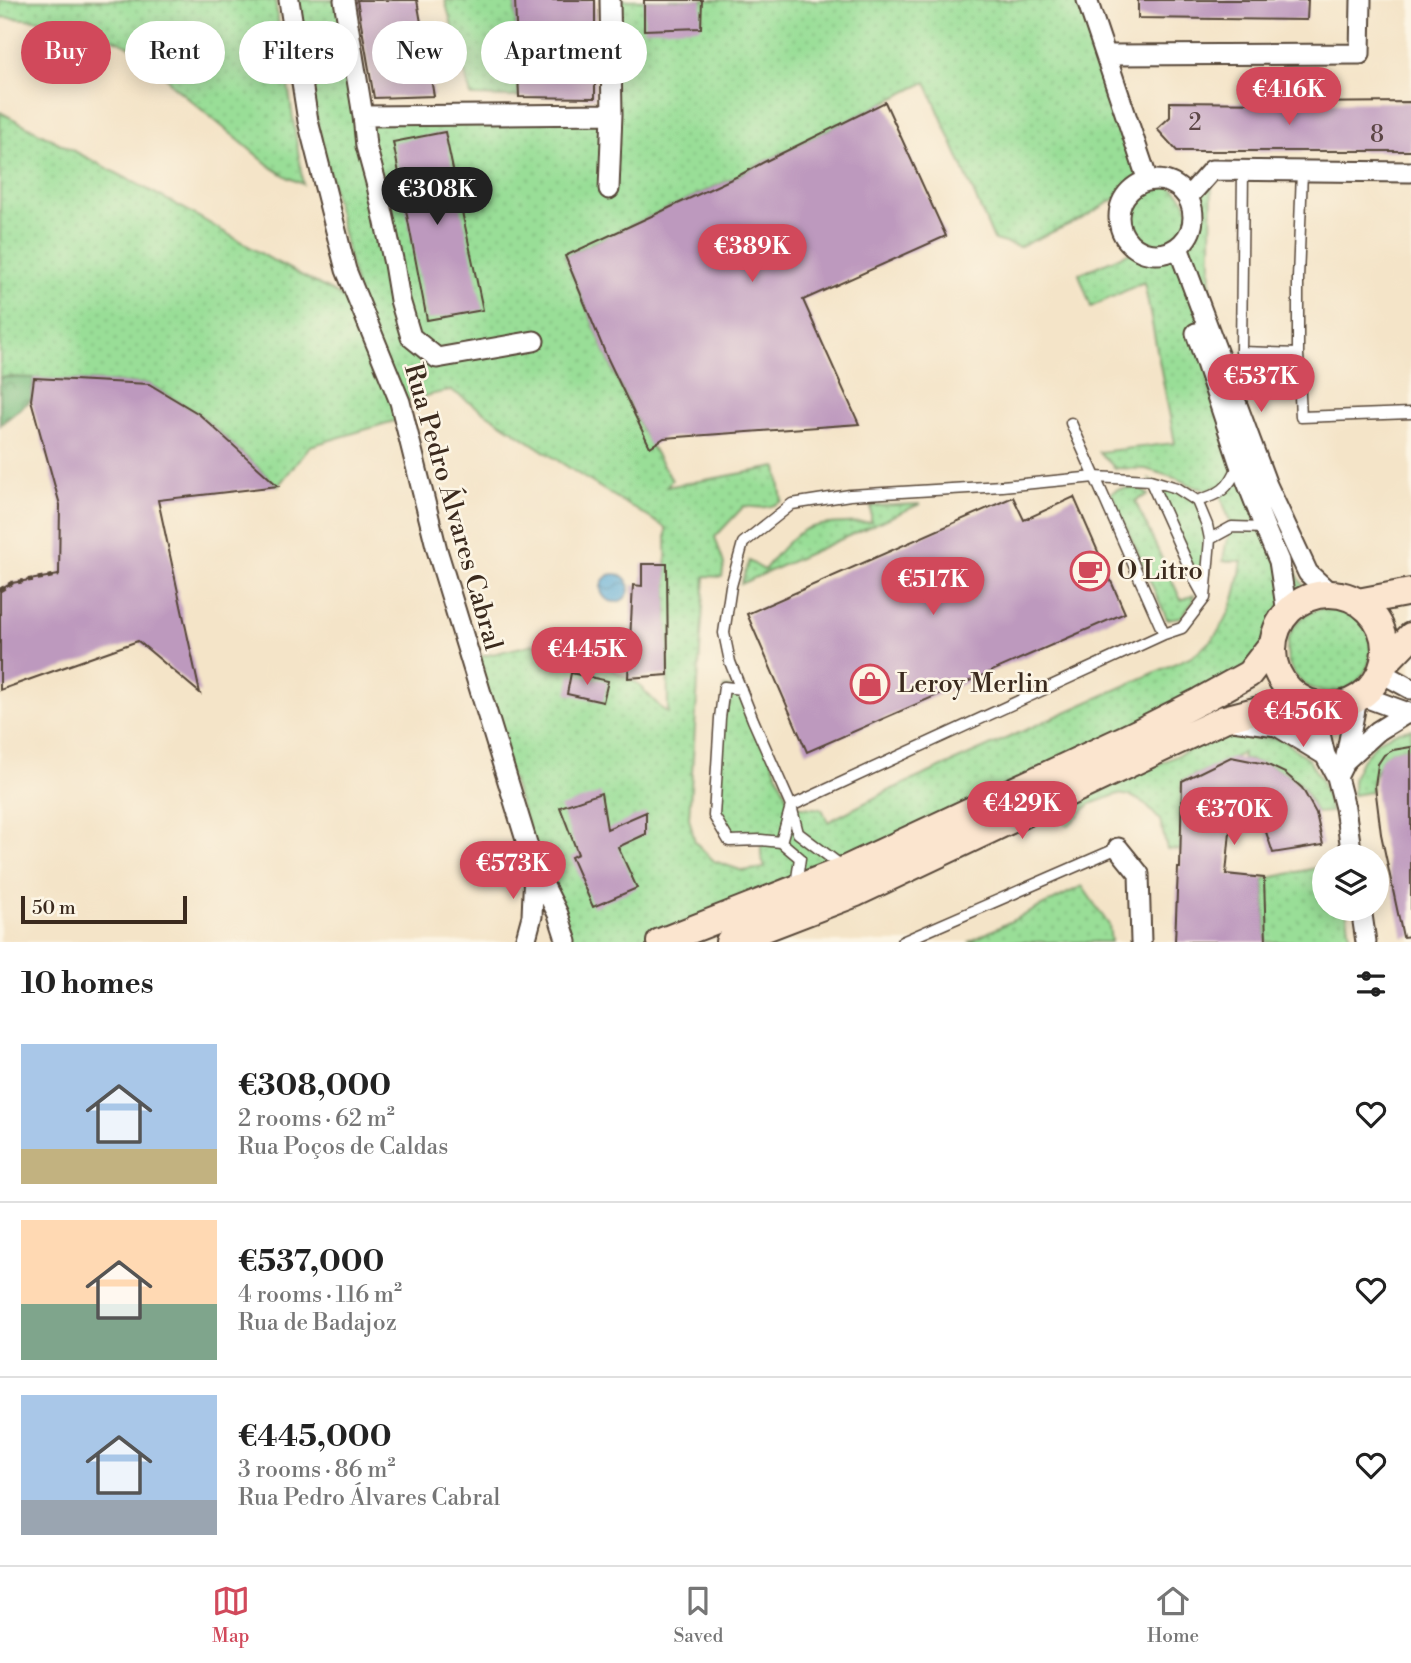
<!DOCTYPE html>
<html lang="en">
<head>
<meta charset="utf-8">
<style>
  body { margin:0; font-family:"Libre Bodoni",serif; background:#f2f2f2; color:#222; height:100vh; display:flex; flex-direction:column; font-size:26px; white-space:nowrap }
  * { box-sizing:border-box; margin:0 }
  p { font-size:23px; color:#767676 }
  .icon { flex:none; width:38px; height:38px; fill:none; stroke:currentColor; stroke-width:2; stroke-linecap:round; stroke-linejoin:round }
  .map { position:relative; height:942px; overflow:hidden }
  .side { display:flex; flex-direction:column; background:#fff; flex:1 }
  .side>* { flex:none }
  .hud { position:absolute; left:21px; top:21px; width:700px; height:63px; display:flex; gap:14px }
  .tools { position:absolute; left:1312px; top:844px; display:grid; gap:14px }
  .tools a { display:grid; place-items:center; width:77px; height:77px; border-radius:50%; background:#fff; box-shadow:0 4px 18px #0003; font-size:35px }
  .scale { position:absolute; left:21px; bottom:18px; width:166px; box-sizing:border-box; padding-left:7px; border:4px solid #3b2a1e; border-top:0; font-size:19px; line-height:24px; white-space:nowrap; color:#3b2a1e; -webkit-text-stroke:5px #fcf5e5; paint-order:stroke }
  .price { position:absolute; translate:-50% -60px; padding:0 16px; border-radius:24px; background:#d1495b; color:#fff; font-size:23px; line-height:46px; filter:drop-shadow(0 2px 4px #0008) }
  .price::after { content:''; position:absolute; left:50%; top:42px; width:21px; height:16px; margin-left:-10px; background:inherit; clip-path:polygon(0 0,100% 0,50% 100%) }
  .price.selected { background:#222; color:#fff }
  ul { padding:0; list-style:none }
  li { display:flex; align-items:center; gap:21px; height:175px; padding:0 21px }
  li+li { border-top:2px solid #e0e0e0 }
  li span { display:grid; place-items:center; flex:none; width:196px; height:140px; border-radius:0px; color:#555 }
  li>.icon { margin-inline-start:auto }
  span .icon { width:84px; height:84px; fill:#fffc; stroke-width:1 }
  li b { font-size:30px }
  h2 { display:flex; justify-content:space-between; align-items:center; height:84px; padding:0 21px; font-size:30px }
  .tag { padding:0 24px; border-radius:32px; background:#fff; box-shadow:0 4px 18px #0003; font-size:24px; line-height:63px }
  .tag.selected { background:#d1495b; color:#fff }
  .tabs { display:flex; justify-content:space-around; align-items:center; height:98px; border-top:2px solid #e0e0e0; background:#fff; font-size:19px; color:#767676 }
  .tabs a { display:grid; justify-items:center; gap:4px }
  .tabs .selected { color:#d1495b }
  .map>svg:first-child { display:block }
  .grass { fill:url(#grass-dots); stroke:#6a845a; stroke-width:2 }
  .forest { fill:url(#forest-crowns); stroke:#5a744f; stroke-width:2 }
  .water { fill:url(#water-waves); stroke:#4b6a7a; stroke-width:2 }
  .building { fill:#bd99be }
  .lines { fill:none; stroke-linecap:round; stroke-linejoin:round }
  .service-casing { stroke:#574638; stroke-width:13 }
  .minor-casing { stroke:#574638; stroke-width:23 }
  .secondary-casing { stroke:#574638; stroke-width:30 }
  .path { stroke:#574638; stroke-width:4.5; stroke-dasharray:5 5; stroke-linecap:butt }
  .service { stroke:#fff; stroke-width:10 }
  .minor { stroke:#fff; stroke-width:19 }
  .secondary { stroke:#fbe5cf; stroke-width:26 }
  .labels { text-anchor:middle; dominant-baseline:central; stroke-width:5; stroke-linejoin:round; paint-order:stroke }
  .number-label { font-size:23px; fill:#5c4646 }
  .street-label { font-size:26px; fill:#3b2a1e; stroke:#fcf5e5 }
  .poi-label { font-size:26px; fill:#3b2a1e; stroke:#fcf5e5; text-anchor:start }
</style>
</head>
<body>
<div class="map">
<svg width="1411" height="942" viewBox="0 0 1411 942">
  <defs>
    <pattern id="grass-dots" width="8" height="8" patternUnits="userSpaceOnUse" patternTransform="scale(1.75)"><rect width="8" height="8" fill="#99de97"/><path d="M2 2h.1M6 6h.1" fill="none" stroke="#85bf82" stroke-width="1.8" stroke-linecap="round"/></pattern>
    <pattern id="forest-crowns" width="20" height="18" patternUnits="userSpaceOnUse" patternTransform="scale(1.75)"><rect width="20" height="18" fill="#7abd80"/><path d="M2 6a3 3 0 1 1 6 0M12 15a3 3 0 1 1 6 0" fill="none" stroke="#659a68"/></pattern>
    <pattern id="water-waves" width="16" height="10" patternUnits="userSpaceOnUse" patternTransform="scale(1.75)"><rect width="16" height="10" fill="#5babd5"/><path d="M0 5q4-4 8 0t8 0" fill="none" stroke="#4c8bac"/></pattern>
  </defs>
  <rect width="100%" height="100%" fill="#fcf5e5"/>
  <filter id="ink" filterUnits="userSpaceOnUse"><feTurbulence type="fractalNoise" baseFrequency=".0143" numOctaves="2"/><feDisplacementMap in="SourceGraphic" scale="14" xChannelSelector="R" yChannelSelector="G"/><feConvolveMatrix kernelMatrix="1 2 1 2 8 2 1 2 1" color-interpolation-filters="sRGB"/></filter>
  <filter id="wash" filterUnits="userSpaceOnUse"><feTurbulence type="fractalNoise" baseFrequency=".00686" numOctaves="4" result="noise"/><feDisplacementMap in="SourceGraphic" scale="28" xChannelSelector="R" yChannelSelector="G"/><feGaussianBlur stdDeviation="1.57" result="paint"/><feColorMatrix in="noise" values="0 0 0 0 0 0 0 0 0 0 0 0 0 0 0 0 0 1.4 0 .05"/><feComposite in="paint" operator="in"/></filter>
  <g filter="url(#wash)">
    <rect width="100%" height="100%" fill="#f4e4c8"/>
    <path class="grass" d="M0,0H275L303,184L289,178L271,167L171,84L154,58L110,37L61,22L0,17Z
      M289,0H344L363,116L611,114L610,0H1087L1140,184L1081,219L1019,247L994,240L926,82L764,162L738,176L565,256C597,332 626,411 672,480L666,487L777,467L782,501C770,509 758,508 744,506L715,537L724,564L722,577L705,576L689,818L695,842L714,861L743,871L765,868L761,855V841H729L714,816L724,687L741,689L791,806L822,809L828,822L888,791L1192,656C1199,651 1207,645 1213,638C1232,616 1238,589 1242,561H1223L1226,543L1232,527L1217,486L1208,490L1197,488L1178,479L1146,469L1115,468L1099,452L1175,443L1144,282L1091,307L1079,274L1137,249C1171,263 1201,239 1191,203L1212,170L1210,334L1259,488L1289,559L1305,589L1290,595L1287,613L1249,674L661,942H567L471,659L534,644L575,650L637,683L661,708L668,713L666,528L583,477L451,390L400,402L404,418L310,446L278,486L199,414L149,384L0,377V112L185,209L274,261L360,306Z
      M445,0H515L519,97L471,96Z
      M1123 217a33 33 0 1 1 66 0a33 33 0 1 1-66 0Z
      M1150,480L1197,501L1207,525L1205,598Z
      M1129,488L1141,489L1148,495L1135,501L1181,600L1194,595L1193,602L1181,617L1167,619L1111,493L1118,489Z
      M920,504L741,584L749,561L764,570C775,556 788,539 804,530C820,522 852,523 871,522V506Z
      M1287 650a42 42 0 1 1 84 0a42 42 0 1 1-84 0Z
      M1411,729V748C1392,749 1383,752 1376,771C1373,781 1371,780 1371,792L1353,795V778L1360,763L1377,741L1399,731Z
      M1256,733L1285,741L1309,760L1322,782L1331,812L1316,813C1312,805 1308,795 1303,788C1287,769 1264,763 1242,759L1243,753L1182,781L1181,850L1167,849L1160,820L1144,803L1131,796L1118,794L1090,804L1068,826L1050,814L1224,734Z
      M1325,866V908H1346L1351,942H1266L1264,879Z
      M1082,886L1109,925L1111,942H969Z"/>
    <path class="forest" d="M0,377L34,378L31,400L0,425Z"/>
    <path class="water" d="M601 588a14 14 0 1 1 28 0a14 14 0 1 1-28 0Z"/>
    <g id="blocks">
      <path class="building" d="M357,0H417L434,96L374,98Z
        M515,0H595V98L519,97Z
        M644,0H702L701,28L644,30Z
        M1138,0H1308L1307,20L1138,18Z
        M885,102L946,236L803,300L859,424L664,438L650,447L606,355L565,256L738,176L764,162Z
        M1170,102L1287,103L1411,102V151H1177L1157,129L1170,117Z
        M445,132L483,310L427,320L393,142Z
        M34,378L149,384L199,414L278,486L158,500L200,693L138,641L0,690V590L12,583L59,575L60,505L31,400Z
        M1013,497L1024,520L1074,497L1125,613L807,752L747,614Z
        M642,564H667L668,675L628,678L633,585L642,586Z
        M571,673L608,681L603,702L567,694Z
        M1411,747V936L1403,937L1381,834L1375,786L1378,764L1384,755L1393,750Z
        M1231,757L1266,764L1285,773L1302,788L1316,813L1323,845L1273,853L1262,820L1232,810L1226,874L1264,878L1266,942H1175L1178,868H1180L1182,781Z
        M601,793L607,829L646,812V834L618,847L637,888L593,907L571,857L578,854L560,807Z"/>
    </g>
  </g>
  <g filter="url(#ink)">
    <use href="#blocks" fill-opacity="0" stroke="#574638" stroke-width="2"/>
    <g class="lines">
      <defs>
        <path id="service" d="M1243,170L1241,352L1298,354L1301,417L1411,413
          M1298,354V279L1302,171
          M1150,480L1195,580L1205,598
          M1197,501C1220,494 1229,489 1238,466
          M1210,539L1232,527L1265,528
          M741,689L724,687L720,718L714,816L729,841L761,840L781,842L800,858L796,885
          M781,842L791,806L1164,634L1182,628L1205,598L1210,539L1207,525L1197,501L1177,488L1150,480L1095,477L1071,423
          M843,867L798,833L791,806L753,720L730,662L724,633L731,586L743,543L792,504L850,495L1002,486L1095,477L1164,634
          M902,942L1118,848"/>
        <path id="minor" d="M289,0L308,121L346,270L400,402L437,550L534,866L558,914L567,942
          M344,0L363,116L366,146L377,186L394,264L400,300L411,337L437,358L534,341
          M1087,0L1148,181
          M1107,55L1360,54L1361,0
          M363,116L612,114
          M1119 217a37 37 0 1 1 74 0a37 37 0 1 1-74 0Z
          M609,189L612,114L610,0
          M1188,197L1212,170L1411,172
          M1178,247L1267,485L1308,573L1331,594
          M1196,333L1239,462L1265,528L1279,561L1287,613
          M1380,672L1411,689
          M1362,696L1411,714
          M1313,704L1325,755L1337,777L1345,808L1352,856
          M1232,720L1277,726L1325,755
          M1345,761L1378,731L1407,713
          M1337,777L1345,761L1357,699
          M1118,848L1139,874L1141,942
          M1361,908L1366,942
          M525,942L532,916L534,870"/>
        <path id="secondary" d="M1273 650a56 56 0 1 1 112 0a56 56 0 1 1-112 0Z
          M1358,602L1411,592
          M1383,665L1411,636
          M660,942L846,869L1137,733L1200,701L1249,674L1273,643
          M729,942L856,893L1224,719L1286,703L1306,702"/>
      </defs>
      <use href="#service" class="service-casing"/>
      <use href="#minor" class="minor-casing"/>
      <use href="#secondary" class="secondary-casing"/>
      <path class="path" d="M0,590L12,583L59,575"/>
      <use href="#service" class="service"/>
      <use href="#minor" class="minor"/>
      <use href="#secondary" class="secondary"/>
    </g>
  </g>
  <defs>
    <symbol id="cafe-ring" viewBox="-11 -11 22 22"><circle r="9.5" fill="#fcf5e5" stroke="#d1495b" stroke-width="1.5"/><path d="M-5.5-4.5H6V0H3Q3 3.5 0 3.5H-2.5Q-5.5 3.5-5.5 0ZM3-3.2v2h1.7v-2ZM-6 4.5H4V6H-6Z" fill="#d1495b"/></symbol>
    <symbol id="shop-ring" viewBox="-11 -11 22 22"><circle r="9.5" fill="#fcf5e5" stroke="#d1495b" stroke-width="1.5"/><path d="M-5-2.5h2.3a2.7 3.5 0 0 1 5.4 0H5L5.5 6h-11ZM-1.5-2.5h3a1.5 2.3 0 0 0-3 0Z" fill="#d1495b"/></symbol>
  </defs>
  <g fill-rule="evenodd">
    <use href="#cafe-ring" x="1068" y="549" width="44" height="44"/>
    <use href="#shop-ring" x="848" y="662" width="44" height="44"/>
  </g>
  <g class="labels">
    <g class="number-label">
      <text x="1195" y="123">2</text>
      <text x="1377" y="135">8</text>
    </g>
    <g class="street-label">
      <text transform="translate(453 507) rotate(74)">Rua Pedro Álvares Cabral</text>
    </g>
    <g class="poi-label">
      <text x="1117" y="571">O Litro</text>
      <text x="897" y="684">Leroy Merlin</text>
    </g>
  </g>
</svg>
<div class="tools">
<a><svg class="icon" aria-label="layers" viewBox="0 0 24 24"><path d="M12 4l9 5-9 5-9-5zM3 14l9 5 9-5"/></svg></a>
</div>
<div class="scale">50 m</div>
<b class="price" style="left:1289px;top:127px">€416K</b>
<b class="price selected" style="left:437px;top:227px">€308K</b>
<b class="price" style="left:752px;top:284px">€389K</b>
<b class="price" style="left:1261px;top:414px">€537K</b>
<b class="price" style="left:933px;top:617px">€517K</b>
<b class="price" style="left:587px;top:687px">€445K</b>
<b class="price" style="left:1303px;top:749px">€456K</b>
<b class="price" style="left:1022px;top:841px">€429K</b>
<b class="price" style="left:1234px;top:847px">€370K</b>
<b class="price" style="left:513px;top:901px">€573K</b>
<div class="hud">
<a class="tag selected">Buy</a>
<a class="tag">Rent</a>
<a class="tag">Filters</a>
<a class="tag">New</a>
<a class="tag">Apartment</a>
</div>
</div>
<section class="side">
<h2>10 homes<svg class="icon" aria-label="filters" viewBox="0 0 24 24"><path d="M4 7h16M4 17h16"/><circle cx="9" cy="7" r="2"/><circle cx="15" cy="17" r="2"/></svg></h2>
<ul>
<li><span style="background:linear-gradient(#a9c7e8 75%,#c2b280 0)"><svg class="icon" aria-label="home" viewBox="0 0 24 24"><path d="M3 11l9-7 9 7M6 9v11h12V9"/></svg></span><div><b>€308,000</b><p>2 rooms · 62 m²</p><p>Rua Poços de Caldas</p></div><svg class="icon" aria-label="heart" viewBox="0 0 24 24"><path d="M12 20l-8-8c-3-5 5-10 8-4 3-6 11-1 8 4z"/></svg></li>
<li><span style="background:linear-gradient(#ffd9b3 60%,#7fa58c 0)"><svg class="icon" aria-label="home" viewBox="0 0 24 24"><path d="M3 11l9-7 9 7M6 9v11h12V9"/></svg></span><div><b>€537,000</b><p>4 rooms · 116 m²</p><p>Rua de Badajoz</p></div><svg class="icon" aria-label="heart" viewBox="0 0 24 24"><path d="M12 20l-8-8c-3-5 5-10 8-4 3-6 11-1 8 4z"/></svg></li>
<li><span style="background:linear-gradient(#a9c7e8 75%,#9aa5b1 0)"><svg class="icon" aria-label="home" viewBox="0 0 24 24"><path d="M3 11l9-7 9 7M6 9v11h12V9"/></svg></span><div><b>€445,000</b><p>3 rooms · 86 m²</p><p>Rua Pedro Álvares Cabral</p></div><svg class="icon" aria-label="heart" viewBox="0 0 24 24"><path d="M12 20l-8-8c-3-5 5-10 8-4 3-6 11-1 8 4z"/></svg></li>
</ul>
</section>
<nav class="tabs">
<a class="selected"><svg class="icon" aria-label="map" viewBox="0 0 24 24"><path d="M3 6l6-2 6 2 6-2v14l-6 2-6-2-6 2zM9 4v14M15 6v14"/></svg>Map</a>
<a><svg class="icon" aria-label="saved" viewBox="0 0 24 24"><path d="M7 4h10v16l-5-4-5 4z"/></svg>Saved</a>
<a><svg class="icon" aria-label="home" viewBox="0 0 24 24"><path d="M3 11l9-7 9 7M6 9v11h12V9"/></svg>Home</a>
</nav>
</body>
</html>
